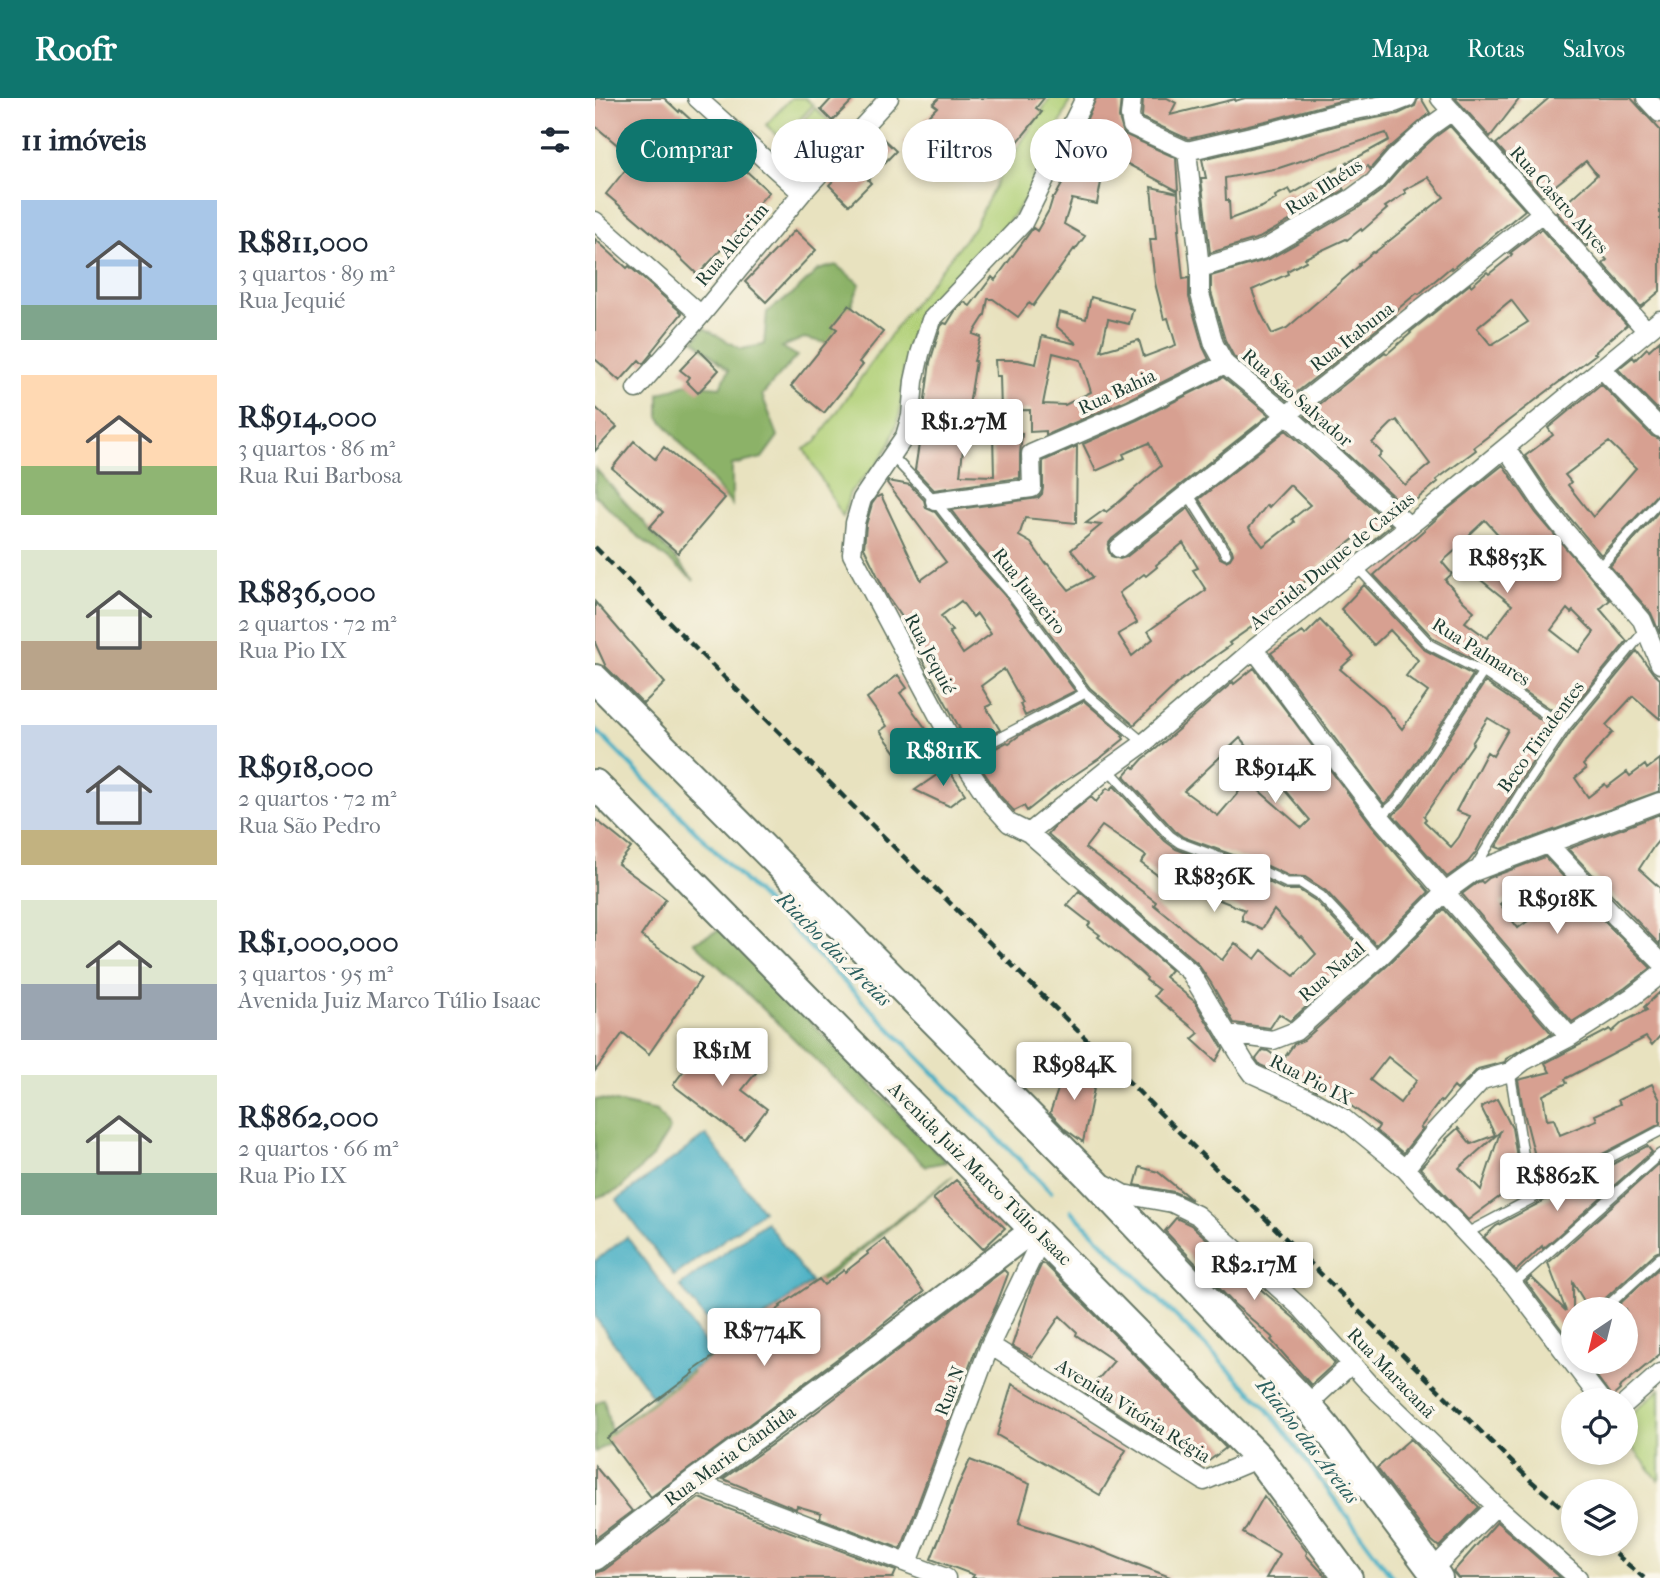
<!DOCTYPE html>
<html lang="pt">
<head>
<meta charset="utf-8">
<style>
  body { margin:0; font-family:"IM FELL French Canon",serif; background:#f2f2f3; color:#1f2937; height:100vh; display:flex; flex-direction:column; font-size:26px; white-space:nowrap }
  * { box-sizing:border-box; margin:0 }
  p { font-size:23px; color:#747a83 }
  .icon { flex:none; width:38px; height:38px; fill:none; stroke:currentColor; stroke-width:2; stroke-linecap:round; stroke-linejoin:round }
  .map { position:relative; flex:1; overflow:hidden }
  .sheet { display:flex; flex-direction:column; background:#fff; width:595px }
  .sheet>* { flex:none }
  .guide { position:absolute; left:21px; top:21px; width:665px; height:63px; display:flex; gap:14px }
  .needle { width:46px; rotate:215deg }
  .buttons { position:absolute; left:966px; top:1199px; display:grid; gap:14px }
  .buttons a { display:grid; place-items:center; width:77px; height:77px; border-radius:50%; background:#fff; box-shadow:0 4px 10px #0003; font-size:35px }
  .price { position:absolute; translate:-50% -60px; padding:0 16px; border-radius:7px; background:#fff; color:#222; font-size:23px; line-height:46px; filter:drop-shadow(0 2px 4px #0008) }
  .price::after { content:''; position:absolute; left:50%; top:42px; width:21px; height:16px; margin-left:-10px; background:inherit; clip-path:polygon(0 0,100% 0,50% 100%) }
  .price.current { background:#0f766e; color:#fff }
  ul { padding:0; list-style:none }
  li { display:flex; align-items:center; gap:21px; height:175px; padding:0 21px }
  li span { display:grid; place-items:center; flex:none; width:196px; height:140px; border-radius:0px; color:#555 }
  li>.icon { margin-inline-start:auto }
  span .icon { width:84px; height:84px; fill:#fffc; stroke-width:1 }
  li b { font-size:30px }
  h2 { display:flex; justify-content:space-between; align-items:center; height:84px; padding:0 21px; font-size:30px }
  .tag { padding:0 24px; border-radius:32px; background:#fff; box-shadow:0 4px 10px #0003; font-size:24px; line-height:63px }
  .tag.current { background:#0f766e; color:#fff }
  header { display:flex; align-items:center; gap:42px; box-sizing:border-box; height:98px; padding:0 35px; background:#0f766e; color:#fff }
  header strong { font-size:33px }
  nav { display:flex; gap:38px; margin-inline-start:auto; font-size:24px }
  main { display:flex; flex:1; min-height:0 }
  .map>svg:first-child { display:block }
  .green { fill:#b1d078; stroke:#688656; stroke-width:2 }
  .forest { fill:#8cb268; stroke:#56784e; stroke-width:2 }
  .water { fill:#44aec3; stroke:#32767c; stroke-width:2 }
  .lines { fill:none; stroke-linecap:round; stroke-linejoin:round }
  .stream { stroke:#44aec3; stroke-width:4.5 }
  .building { fill:#d7a091; fill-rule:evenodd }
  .lane-casing { stroke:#657765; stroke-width:12 }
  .street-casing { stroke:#657765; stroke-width:21 }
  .secondary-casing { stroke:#657765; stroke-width:28 }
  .primary-casing { stroke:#657765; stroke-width:32 }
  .lane { stroke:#fff; stroke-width:9 }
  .street { stroke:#fff; stroke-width:18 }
  .secondary { stroke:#fff; stroke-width:24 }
  .primary { stroke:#fff; stroke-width:28 }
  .rail { stroke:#1f3d34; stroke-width:4.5; stroke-dasharray:10 5; stroke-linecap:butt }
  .labels { text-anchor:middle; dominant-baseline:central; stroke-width:7; stroke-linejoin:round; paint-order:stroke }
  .street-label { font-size:19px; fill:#1f3d34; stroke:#fbf7ec }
  .water-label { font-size:21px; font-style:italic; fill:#2a5f5f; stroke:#fbf7ec }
</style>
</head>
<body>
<header>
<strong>Roofr</strong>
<nav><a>Mapa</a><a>Rotas</a><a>Salvos</a></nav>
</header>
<main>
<section class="sheet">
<h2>11 imóveis<svg class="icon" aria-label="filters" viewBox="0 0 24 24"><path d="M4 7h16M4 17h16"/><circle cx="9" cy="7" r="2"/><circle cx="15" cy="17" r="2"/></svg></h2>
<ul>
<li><span style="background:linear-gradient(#a9c7e8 75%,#7fa58c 0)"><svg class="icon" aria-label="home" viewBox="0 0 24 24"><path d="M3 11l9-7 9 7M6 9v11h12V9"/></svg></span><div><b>R$811,000</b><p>3 quartos · 89 m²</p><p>Rua Jequié</p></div></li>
<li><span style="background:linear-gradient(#ffd9b3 65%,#8fb573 0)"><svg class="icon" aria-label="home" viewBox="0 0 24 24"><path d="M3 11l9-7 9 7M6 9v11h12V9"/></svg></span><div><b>R$914,000</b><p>3 quartos · 86 m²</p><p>Rua Rui Barbosa</p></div></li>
<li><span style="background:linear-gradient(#dfe7d0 65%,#b9a48a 0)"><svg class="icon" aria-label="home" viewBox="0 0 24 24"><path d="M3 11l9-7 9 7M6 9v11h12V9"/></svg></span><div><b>R$836,000</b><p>2 quartos · 72 m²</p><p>Rua Pio IX</p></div></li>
<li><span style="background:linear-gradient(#c9d6e8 75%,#c2b280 0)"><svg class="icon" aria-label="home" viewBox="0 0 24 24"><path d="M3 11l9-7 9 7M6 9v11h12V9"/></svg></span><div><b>R$918,000</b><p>2 quartos · 72 m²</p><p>Rua São Pedro</p></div></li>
<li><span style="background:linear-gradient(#dfe7d0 60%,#9aa5b1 0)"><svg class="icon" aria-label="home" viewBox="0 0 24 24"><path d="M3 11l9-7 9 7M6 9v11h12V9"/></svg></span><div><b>R$1,000,000</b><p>3 quartos · 95 m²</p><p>Avenida Juiz Marco Túlio Isaac</p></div></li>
<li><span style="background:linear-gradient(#dfe7d0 70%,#7fa58c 0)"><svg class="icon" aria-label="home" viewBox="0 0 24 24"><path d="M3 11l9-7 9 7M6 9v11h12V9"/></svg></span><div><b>R$862,000</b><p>2 quartos · 66 m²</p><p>Rua Pio IX</p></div></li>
</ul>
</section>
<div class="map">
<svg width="1065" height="1480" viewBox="0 0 1065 1480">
  <rect width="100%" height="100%" fill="#fbf7ec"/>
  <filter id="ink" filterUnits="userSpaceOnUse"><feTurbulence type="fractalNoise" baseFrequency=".0143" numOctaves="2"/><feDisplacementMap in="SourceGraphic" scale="14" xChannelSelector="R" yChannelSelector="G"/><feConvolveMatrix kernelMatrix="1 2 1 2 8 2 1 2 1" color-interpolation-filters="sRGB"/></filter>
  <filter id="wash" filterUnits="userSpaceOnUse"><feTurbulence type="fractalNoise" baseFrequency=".00686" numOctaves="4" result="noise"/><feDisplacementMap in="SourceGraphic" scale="28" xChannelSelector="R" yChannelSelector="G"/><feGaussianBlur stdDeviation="1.57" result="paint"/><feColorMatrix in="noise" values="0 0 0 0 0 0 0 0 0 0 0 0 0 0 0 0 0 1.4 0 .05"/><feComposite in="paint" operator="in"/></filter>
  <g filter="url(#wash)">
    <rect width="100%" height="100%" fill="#e8e2bf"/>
    <path class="green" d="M196,0H210L218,7L187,41L171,27Z
      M455,0H476L438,90L411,127L381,162L328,215L308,274L306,312L296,344L282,366L255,394L248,419L209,351L221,344L309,218L378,131L409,71Z
      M220,10L236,25L205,59L189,44Z
      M1065,1291V1379L1063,1382L1031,1341V1322Z"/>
    <path class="forest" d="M241,167L265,186L255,210L258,251L209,240L187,249L202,258L167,297L183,338L167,360L137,367V407L64,319V296L91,286L125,289L134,272L99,242L109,230L146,251L169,247L172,214L200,194L223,172Z
      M0,370L99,482L39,435L0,397Z
      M126,831L351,1064L330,1068L99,844Z
      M6,1001L62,1013L75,1031L58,1058L24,1092L0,1100V1002Z
      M358,1078L256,1161L17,1344L0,1354V1306L9,1301L16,1334L252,1160Z"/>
    <path class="water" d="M111,1037L168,1113L79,1178L22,1102Z
      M171,1124L216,1184L148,1235L136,1220L119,1232L85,1188Z
      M32,1139L118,1256L58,1299L0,1219V1163Z"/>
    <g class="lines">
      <path class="stream" d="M0,631L456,1094
        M476,1113L671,1309L798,1480"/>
    </g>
    <g id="blocks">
      <path class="building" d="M0,0H69L84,14L85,12L120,44L174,94L148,122L150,124L124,154L103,177L78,153L11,96L39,61L0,28Z
        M237,0H260L237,23L226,12Z
        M344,0H449L441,10L447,14L417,51L419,53L406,69L361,31L329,64L308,44L342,9L338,6Z
        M501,0H526L524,20L529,36L581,60L583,93L499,48L489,76L507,79L502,106L477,101L469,126L490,138L480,152L479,151L438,208L434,205L423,219L398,201H393L390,217L378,236L386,239L379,263H381L373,314L328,316L335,264L346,228L349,225L352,226L360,213L369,204L375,208L397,179L400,182L438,130L442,133L454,112L458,99H460L476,70L471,68L476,55H477Z
        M548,0H572L581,5L575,17L640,1V3L650,0H763L741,4L679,21L593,41L547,20Z
        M823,0H826L835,15L792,52L775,71L773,68L745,86L749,92L664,140L615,155L606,80H611L607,61L685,43L747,26L803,16L820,8ZM791,35L794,42L716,85L697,96L694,91L680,98L681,101L667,109L635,121L634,102H631L630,80L684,70Z
        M860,0H925L895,39Z
        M954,0H1036L1065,32V193L1046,209L1008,166L1012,162L996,144L992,148L961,114L1002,77L991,63L947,98L901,46Z
        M855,28L930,112L870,161V160L857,171L856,169L824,196L822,195L798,215L800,217L692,302L639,259L630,242L616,194V178L674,161L763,110L786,93L808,68L840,39ZM833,79L849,99L779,155L778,154L764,166L765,167L692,230L677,236L665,213L657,192L693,176L692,173L711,163L710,160L751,141L752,142L766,131L767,133L792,111L790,109L811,95L809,92Z
        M280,33L301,53L273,82L276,85L254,107L234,87L262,58L259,55Z
        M556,89L583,95L585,131H583L588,181L594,180V199L608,249L614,261L532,302L451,337V333L435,334V312L406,313L405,278H401L400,262H423L441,266L447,238L482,246L461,228L464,214L491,221L496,199L538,211L534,226L513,221L506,253L544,242L549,259L581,247L573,220L569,221L560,185L555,141H561ZM458,255L486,262L496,294L470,307L448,306Z
        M946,131L1032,227L999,255L1001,256L879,349L881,352L841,382L843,384L811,410L710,318L790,254L792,256L816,235L815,234L875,186L876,188L892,174L894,176L914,160L917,156L915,155ZM916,202L933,224L896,247L882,230ZM802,322L835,366L810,387L783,359L787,355L777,345L796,326Z
        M200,132L221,152L171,204L150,184Z
        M0,141L32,170L34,168L87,215L56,254L57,255L48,266L44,262L25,283L0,261Z
        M254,207L288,234L264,264L268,267L229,315L196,288L242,231L237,228Z
        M1065,242V314L1023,271L1038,259L1040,262L1052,250L1054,252Z
        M104,252L124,272L103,295L91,283L94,279L85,272Z
        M628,279L674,317L517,441L514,445L513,451L516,458L525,461L531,459L593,410L625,460L631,463L635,461L638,456L637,452L604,401L691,332L796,427L772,447L764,437L724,468L726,471L691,498L692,500L673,513L675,516L634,545L636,547L585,583L539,627L495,590L423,492L384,449L356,412L443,400L447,396L448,390V363L482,348L481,425L430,420L424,438L436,445L451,466L452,465L474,492L498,479L476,452L506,427L491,425L509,412L511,414L524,404L566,368L554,345L528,356L530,360L501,373L488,346L542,322ZM695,387L715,407L697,421L699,424L668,448L654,430L672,407L674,409ZM588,445L603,470L598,472L611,492L553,533L558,541L537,558L523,536L542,525L524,495L549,476L551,478L562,469L561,467Z
        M1006,286L1057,338L1065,341V393L1006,457L959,401L930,358L958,337L953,330ZM1014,344L1041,370L998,419L973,387L976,384L970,377Z
        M0,309L22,329L0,353Z
        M326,333L370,334L365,377L399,378L398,335L427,336L425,356V380L339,392L320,372Z
        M39,343L60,361L69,349L130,400L83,455L54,430L68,414L17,370Z
        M908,367L941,415L1015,502L1005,511L1032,543L969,620L892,568L839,541L779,477L849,414ZM890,422L909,443L881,478L917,507L892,540L870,524L879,513L868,503L850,482L857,476L847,464L871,443L870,441ZM972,511L976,515L978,513L999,534L984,554L956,532Z
        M293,383L315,387L329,402L331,410L340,414L374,458L412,500L480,593L430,618L425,606L428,605L409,571L386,588L397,606L391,609L405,632L373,649L364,631H365L326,559L328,558L316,542L321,539L293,499L269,450L271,427L277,406L282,399L286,397L326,482L351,464L292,385ZM366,503L378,519L382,516L396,536L368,556L354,534L357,533L346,518Z
        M1065,412V536L1056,515L1015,468Z
        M769,487L830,552L878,577L822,663L798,698L789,706L676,555L708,534L710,537L725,522L759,558L745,571L789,609L807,631L833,594L811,578L823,562L795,532L779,547L746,511Z
        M0,504L70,585L48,606L11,569L0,545Z
        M1042,553L1058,575L1065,581V621L1038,598L1011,627L1018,634L988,667L991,671L980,680L993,699L1010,686L1012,689L1032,674L1035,678L1050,667L1052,671L1065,661V693L907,751L901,749L935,694L976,633Z
        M659,570L776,726L834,794L781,847L731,793L710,779L694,778L666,765L649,761L588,739L580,733L529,678L538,668L540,670L548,661L562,650L638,584L639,586ZM645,640L715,722L707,730L653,683L623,718L589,693Z
        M303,577L312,590L305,595L342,646L311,668L285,633L292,628L272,600Z
        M890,584L960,631L923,686L888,742H887L881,754L873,764L852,779L798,717L809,707L834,671ZM893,620L913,632L898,658L892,654L861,713L875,718L864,739L856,749L829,723L831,721L829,718L878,646L877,645Z
        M489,603L529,637L527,638L529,641L508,658L466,686L432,713L429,708L419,713L405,698L380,661L412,644L414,645L425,637Z
        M352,670L370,696L354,708L320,692Z
        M519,688L570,743L581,751L645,775L661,778L690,792H704L721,803L771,856L695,923L684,916L675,930L639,925L616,885L602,865L453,736L460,728L496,699L501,704L512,690L515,692ZM507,728L551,758L546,765L573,785L576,781L590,791L592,789L650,812L647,817V822L667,831L679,812L705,840L707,839L721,856L699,878L667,852L660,861L640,845L627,862L559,807L561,804L490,750Z
        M1065,716V741L1059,748L1044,771L1065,790V847L973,751Z
        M0,721L36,750L23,766L71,801L46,838L106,880L54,956L28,935L0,973Z
        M950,759L1014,828L1056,870L1030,890L977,924L867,796L883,784L886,783L888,785L894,780ZM934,787L955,807L923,830L905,806L928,789L929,790Z
        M484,793L576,872L570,879L600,904L628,951L621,963L597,941L604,935L559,898L564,892L551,882L552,880L540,869L503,839L505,837L493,828L495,825L472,807Z
        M849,811L957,936L924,953L911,961L910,964L883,971L862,992L859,989L847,1004L845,1003L825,1030L827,1031L808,1055L781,1033L784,1028L745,1000L743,1002L724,988L721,992L697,974L693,979L665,967L661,961L668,952L673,953L687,963L699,946L709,942L792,868ZM793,959L822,982L805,1005L775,982Z
        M1065,894V938L1057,947L1051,939L970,981L972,985L948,997L952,1022L959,1021L965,1037L1002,1022L1000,1017L1025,1006L1023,1002L1057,986L1065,1002V1026L941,1091L950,1081L944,1074L928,1011L923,982L955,974L950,965L1015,931L1017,934L1028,924L1052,912L1049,909Z
        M114,939L161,975L147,992L172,1011L149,1041L78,987Z
        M471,968L501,981L488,1044L470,1031L455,1015Z
        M902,1001L917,1030L926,1083L873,1122L825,1070L852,1042L851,1041L863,1030L876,1046L900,1037L886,1009ZM905,1034L886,1092L864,1070Z
        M1052,1048L1057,1054L948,1151L947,1148L921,1173L889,1139L901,1128Z
        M1065,1065V1153L1060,1155L1004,1206L1002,1211H994L978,1185V1232L970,1236L931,1184L936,1179L971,1213L953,1165Z
        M545,1069L563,1074L597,1102L579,1094L540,1087Z
        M361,1082L410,1130L388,1151L338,1101Z
        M581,1120L596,1127L655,1179L654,1181L700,1221L740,1265L716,1287L676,1242L678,1240L639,1206L570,1133Z
        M289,1141L329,1194L269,1241L56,1399L12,1340L99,1275L98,1273L165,1226L164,1225L186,1209L185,1208L224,1181L229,1187L249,1172L250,1174L273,1156L272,1154Z
        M447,1165L452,1168L631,1350L607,1368L491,1295L519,1263L481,1237L482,1234L465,1218L437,1259L417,1248L436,1189Z
        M1065,1169V1256L1024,1290L1025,1292L1017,1299L991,1264H1031V1211H1019Z
        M409,1172L413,1176L401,1208L384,1243L306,1451L225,1420L226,1415L202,1408L201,1411L128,1381L211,1322Z
        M417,1286L531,1352L505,1397L402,1337Z
        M815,1341L884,1409L844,1449L836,1442L782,1370Z
        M375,1362L435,1386L424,1425L496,1449L541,1467V1466L575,1479V1480H377L379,1477L336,1461L355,1414L354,1413L362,1390Z
        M0,1368L37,1413L0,1441Z
        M669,1398L712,1454L711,1457L732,1480H671L685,1456L648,1435Z
        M104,1400L301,1473L298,1480H0L1,1475L9,1472Z
        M902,1424L966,1480H863L858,1474Z"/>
    </g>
  </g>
  <g filter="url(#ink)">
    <use href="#blocks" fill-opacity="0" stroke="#657765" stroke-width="2"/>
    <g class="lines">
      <defs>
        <path id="lane" d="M296,357L340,403L379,453L417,496L490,595L549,645
          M593,396L631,456
          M763,470L835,547L888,574L970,629
          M1003,471L1065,402
          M366,660L490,595
          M513,671L575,738L585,745L647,768L663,771L692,785H706L726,798L784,860
          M785,719L803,703L828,667L888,574
          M879,771L929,690L970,629L1051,531
          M915,974L934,1092V1101
          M870,1136L1065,1033
          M918,1186L1065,1056
          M1009,1211L1065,1160
          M967,1249L978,1239"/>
        <path id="street" d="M102,0L207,95
          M490,0L428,125L336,222L325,256L319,283L316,318L310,338L267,401L260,425L257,456L366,660L396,705L414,725L434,735L595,874L650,965L658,976L718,1003L748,1020L810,1071L918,1186L1006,1302
          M537,0L535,18L537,28L592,53L682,32L744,15L799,5L812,0
          M845,0L1052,233
          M1051,0L1065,15
          M592,53L605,170V196L619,246L630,266L692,317L814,428
          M0,123L106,217
          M605,170L669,151L757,100L779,84L800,60L833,30L857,13
          M1006,270L1065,330
          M41,291L106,217L207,95L294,0
          M911,350L950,408L970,433L1047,522L1065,566
          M340,403L437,390L436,356L537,312L630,266
          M524,450L947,115
          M659,551L720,634L785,719L975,939
          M434,735L513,671L549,645L659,551L858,393L1065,222
          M953,746L1022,820L1065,863
          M632,936L678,942L701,933L784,860L849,795L878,774L1065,704
          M810,1071L839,1034L887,982L915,974L929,963L975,939L1037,899L1065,877
          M512,1087L528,1096L577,1105L602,1117L706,1210L774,1285L901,1408L983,1480
          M395,1247L609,1383L664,1360
          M1031,1305L1065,1275
          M712,1307L756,1266
          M99,1384L351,1480
          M313,1465L395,1247L447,1139
          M837,1472L901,1408"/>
        <path id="secondary" d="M0,1460L99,1384L278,1253L439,1131"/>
        <path id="primary" d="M0,581L496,1080L712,1307L732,1331L843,1480
          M0,686L664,1360L753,1480"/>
      </defs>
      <use href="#lane" class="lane-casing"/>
      <use href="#street" class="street-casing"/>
      <use href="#secondary" class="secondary-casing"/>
      <use href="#primary" class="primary-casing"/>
      <use href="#lane" class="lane"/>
      <use href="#street" class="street"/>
      <use href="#secondary" class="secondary"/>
      <use href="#primary" class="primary"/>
      <path class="rail" d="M0,449L92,542L722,1172L935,1382L978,1419
        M1009,1446L1049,1480"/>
    </g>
  </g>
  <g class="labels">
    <g class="street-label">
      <text transform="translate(729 89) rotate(-33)">Rua Ilhéus</text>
      <text transform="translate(964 102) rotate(48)">Rua Castro Alves</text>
      <text transform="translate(137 147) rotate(-50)">Rua Alecrim</text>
      <text transform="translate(757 239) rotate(-38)">Rua Itabuna</text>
      <text transform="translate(522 294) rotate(-25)">Rua Bahia</text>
      <text transform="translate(702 300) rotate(41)">Rua São Salvador</text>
      <text transform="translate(737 463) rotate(-39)">Avenida Duque de Caxias</text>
      <text transform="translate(434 493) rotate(51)">Rua Juazeiro</text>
      <text transform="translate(886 554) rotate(32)">Rua Palmares</text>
      <text transform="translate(335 556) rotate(62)">Rua Jequié</text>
      <text transform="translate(946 639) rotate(-54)">Beco Tiradentes</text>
      <text transform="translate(737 874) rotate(-41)">Rua Natal</text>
      <text transform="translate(716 982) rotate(27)">Rua Pio IX</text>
      <text transform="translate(385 1076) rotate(45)">Avenida Juiz Marco Túlio Isaac</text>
      <text transform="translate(796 1275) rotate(46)">Rua Maracanã</text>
      <text transform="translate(355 1293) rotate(-69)">Rua N</text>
      <text transform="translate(538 1313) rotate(32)">Avenida Vitória Régia</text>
      <text transform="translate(135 1358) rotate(-36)">Rua Maria Cândida</text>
    </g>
    <g class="water-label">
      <text transform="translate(239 851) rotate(45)">Riacho das Areias</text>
      <text transform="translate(713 1343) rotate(52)">Riacho das Areias</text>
    </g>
  </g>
</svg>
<div class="buttons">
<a><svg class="needle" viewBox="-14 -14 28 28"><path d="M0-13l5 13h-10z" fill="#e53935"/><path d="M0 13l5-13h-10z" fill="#747a83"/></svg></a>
<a><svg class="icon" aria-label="locate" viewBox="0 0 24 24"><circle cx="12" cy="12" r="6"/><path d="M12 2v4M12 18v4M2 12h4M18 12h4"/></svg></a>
<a><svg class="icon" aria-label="layers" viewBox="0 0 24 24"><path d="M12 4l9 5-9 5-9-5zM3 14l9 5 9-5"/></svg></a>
</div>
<b class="price" style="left:369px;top:361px">R$1.27M</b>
<b class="price" style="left:912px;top:497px">R$853K</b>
<b class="price current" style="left:348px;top:690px">R$811K</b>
<b class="price" style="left:680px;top:707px">R$914K</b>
<b class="price" style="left:619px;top:816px">R$836K</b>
<b class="price" style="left:962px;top:838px">R$918K</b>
<b class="price" style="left:127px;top:990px">R$1M</b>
<b class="price" style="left:479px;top:1004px">R$984K</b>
<b class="price" style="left:962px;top:1115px">R$862K</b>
<b class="price" style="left:659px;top:1204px">R$2.17M</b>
<b class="price" style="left:169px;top:1270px">R$774K</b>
<div class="guide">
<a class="tag current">Comprar</a>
<a class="tag">Alugar</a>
<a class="tag">Filtros</a>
<a class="tag">Novo</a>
</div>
</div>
</main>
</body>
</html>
